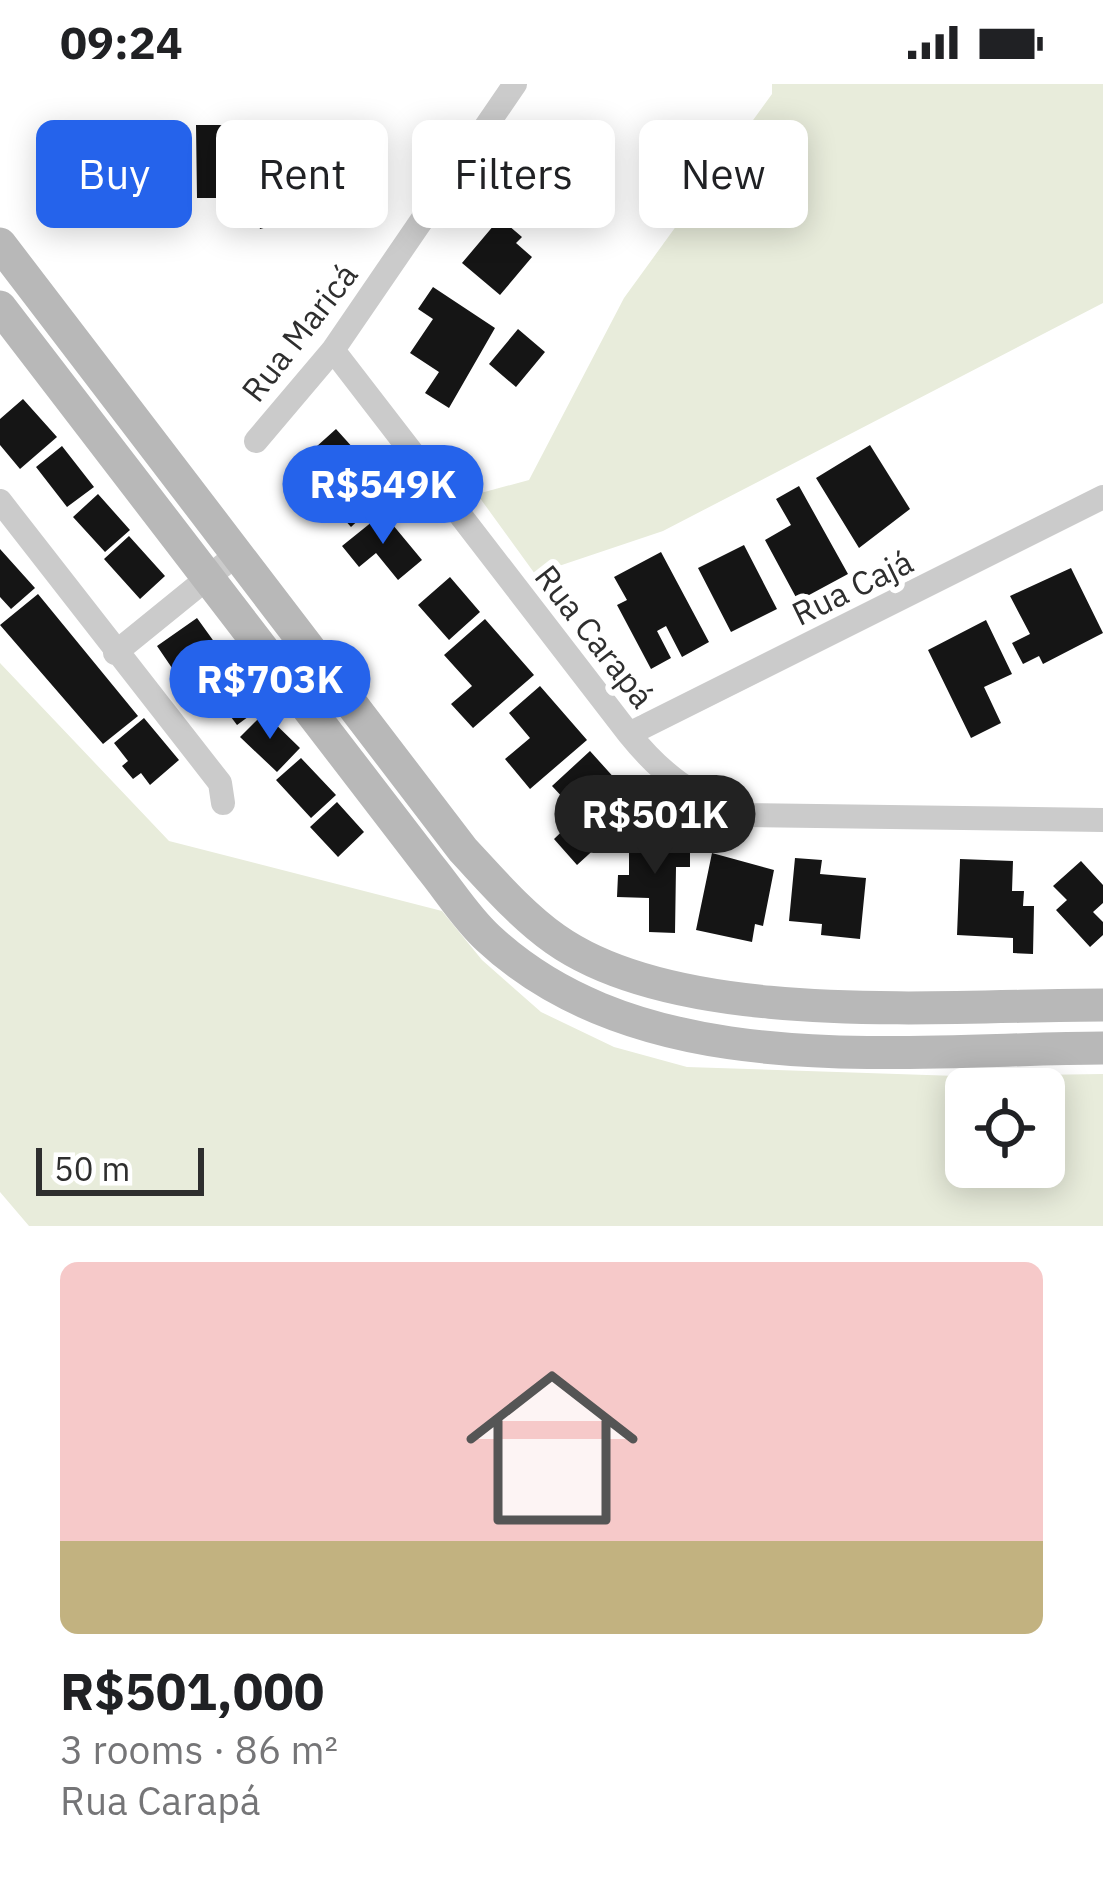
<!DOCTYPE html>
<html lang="en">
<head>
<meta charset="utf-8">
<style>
  body { margin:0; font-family:"IBM Plex Sans",sans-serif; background:#f2f2f2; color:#202124; height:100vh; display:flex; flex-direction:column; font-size:45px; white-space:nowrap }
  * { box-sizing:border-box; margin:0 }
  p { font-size:39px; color:#757577 }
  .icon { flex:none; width:66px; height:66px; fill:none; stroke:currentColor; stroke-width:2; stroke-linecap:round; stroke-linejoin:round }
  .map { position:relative; height:1142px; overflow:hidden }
  .panel { display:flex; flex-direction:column; background:#fff; flex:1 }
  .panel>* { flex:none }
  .hud { position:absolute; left:36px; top:36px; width:1032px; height:108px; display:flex; gap:24px }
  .fabs { position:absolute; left:945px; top:984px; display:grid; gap:24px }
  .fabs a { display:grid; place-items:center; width:120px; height:120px; border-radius:18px; background:#fff; box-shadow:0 6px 30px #0003; font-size:60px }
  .scale { position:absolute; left:36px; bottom:30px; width:168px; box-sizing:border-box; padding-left:12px; border:6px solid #2e2e2e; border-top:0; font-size:33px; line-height:42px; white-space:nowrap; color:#2e2e2e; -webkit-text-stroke:9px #fff; paint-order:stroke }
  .price { position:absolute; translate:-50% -102px; padding:0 27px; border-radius:42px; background:#2563eb; color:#fff; font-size:39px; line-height:78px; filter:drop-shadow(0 3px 6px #0008) }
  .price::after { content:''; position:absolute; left:50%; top:72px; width:36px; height:27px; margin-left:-18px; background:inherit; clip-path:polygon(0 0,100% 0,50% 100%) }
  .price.current { background:#222; color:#fff }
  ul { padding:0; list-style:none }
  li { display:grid; align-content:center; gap:24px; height:636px; padding:0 60px }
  li span { display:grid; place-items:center; height:372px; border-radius:18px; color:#555 }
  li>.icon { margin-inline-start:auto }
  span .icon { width:216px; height:216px; fill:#fffc; stroke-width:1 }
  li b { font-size:51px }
  .tag { padding:0 42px; border-radius:18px; background:#fff; box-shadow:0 6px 30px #0003; font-size:42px; line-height:108px }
  .tag.current { background:#2563eb; color:#fff }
  .status { display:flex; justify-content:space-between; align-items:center; height:84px; padding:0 60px; background:#fff; direction:ltr }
  .status svg { height:33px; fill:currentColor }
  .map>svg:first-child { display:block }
  .green { fill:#e8ecdb; fill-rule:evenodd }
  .building { fill:#151515 }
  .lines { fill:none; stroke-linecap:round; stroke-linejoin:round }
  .minor { stroke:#cbcbcb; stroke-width:24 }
  .secondary { stroke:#b8b8b8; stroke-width:33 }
  .labels { text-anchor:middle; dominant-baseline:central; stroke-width:12; stroke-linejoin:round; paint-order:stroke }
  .street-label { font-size:33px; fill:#2e2e2e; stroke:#fff }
</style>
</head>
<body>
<div class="status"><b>09:24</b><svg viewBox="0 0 49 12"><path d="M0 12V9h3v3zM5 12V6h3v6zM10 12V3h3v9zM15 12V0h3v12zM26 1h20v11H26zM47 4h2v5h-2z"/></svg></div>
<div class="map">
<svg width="1103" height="1142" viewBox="0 0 1103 1142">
  <rect width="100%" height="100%" fill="#fff"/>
  <path class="green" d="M772,0H1103V219L663,447L535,490L477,410L529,396L624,214L772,10Z
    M0,579L169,757L442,827L482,876L541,928L614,963L687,983L957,992L1103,990V1142H29L0,1108ZM966,1005H1044V1083H966Z"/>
  <path class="building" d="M196,41H230L231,114H197Z
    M107,44L159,57L140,135L87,122Z
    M292,62L300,91L315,87L326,126L260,145L248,104L268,98L260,71Z
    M500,134L522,153L516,159L532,173L500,211L462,179Z
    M433,203L495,244L449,324L425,309L439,288L410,269L433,235L418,225Z
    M518,245L545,268L516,303L489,280Z
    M23,315L57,353L20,385L0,361V335Z
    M336,345L391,406L351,443L296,381Z
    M870,361L910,425L859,464L816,394Z
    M62,362L94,403L67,423L36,383Z
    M799,402L848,490L798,517L765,456L791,441L776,415Z
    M98,410L130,446L105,468L73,433Z
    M383,429L422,476L398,496L376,469L359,483L342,462Z
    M129,452L165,492L140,515L104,475Z
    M744,461L777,525L731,548L698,484Z
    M0,465L35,504L11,525L0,513Z
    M661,468L709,558L682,573L666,542L657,547L671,574L651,585L617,521L627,516L614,493Z
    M1071,484L1103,549L1043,580L1039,572L1023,580L1012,559L1030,550L1010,512Z
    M450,493L480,528L449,556L418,521Z
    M38,510L138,632L103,660L0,541Z
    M197,534L228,577L200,596L185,575L172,584L157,562Z
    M485,535L534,591L473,644L451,620L472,602L444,571Z
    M986,536L1012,590L984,603L1001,639L971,654L928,566Z
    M232,581L263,622L237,641L207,601Z
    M540,602L587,656L530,705L505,675L530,654L509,629Z
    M264,629L300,664L277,688L240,653Z
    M144,634L179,676L150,701L141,689L133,695L122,682L128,677L114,659Z
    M590,667L617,697L609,703L633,730L577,781L554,755L579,731L552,702Z
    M301,674L336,711L311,734L276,696Z
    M337,718L364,748L338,773L310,743Z
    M629,749L660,750L659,758L690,759V783H676L675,849L649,848V814L617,813L618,791H629Z
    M712,769L774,786L763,842L755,840L752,858L696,846Z
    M795,774L822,776L820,790L866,794L860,855L821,851L822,840L789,837Z
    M960,775L1013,777L1012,807H1024L1023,822H1034L1033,870L1013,869V854L957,851Z
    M1081,777L1103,801V819L1093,828L1103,838V851L1090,863L1056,826L1067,816L1053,802Z"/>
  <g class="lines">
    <path class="minor" d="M333,266L629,650C662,691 691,711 740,731L1103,736
      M256,357L333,266L515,0
      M0,417L220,699L223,719
      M115,569L237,470
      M629,650L1103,413"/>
    <path class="secondary" d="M0,160L463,766C492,797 520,830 555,855C682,945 949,921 1103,921
      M0,223L430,783C449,806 466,834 488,854C645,1001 904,965 1103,964"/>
  </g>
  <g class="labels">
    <g class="street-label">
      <text transform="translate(299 248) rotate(-52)">Rua Maricá</text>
      <text transform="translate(852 503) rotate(-26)">Rua Cajá</text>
      <text transform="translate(595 552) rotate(52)">Rua Carapá</text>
    </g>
  </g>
</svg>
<div class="fabs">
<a><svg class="icon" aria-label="locate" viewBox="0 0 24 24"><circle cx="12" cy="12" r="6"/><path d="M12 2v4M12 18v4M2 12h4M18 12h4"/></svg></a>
</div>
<div class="scale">50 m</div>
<b class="price" style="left:383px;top:463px">R$549K</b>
<b class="price" style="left:270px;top:658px">R$703K</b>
<b class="price current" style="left:655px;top:793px">R$501K</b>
<div class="hud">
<a class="tag current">Buy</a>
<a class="tag">Rent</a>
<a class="tag">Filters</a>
<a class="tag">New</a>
</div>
</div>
<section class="panel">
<ul>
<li><span style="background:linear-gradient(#f6c9c9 75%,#c2b280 0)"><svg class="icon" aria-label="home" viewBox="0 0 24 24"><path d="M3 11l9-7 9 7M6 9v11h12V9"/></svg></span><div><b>R$501,000</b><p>3 rooms · 86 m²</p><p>Rua Carapá</p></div></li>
</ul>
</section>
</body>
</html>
